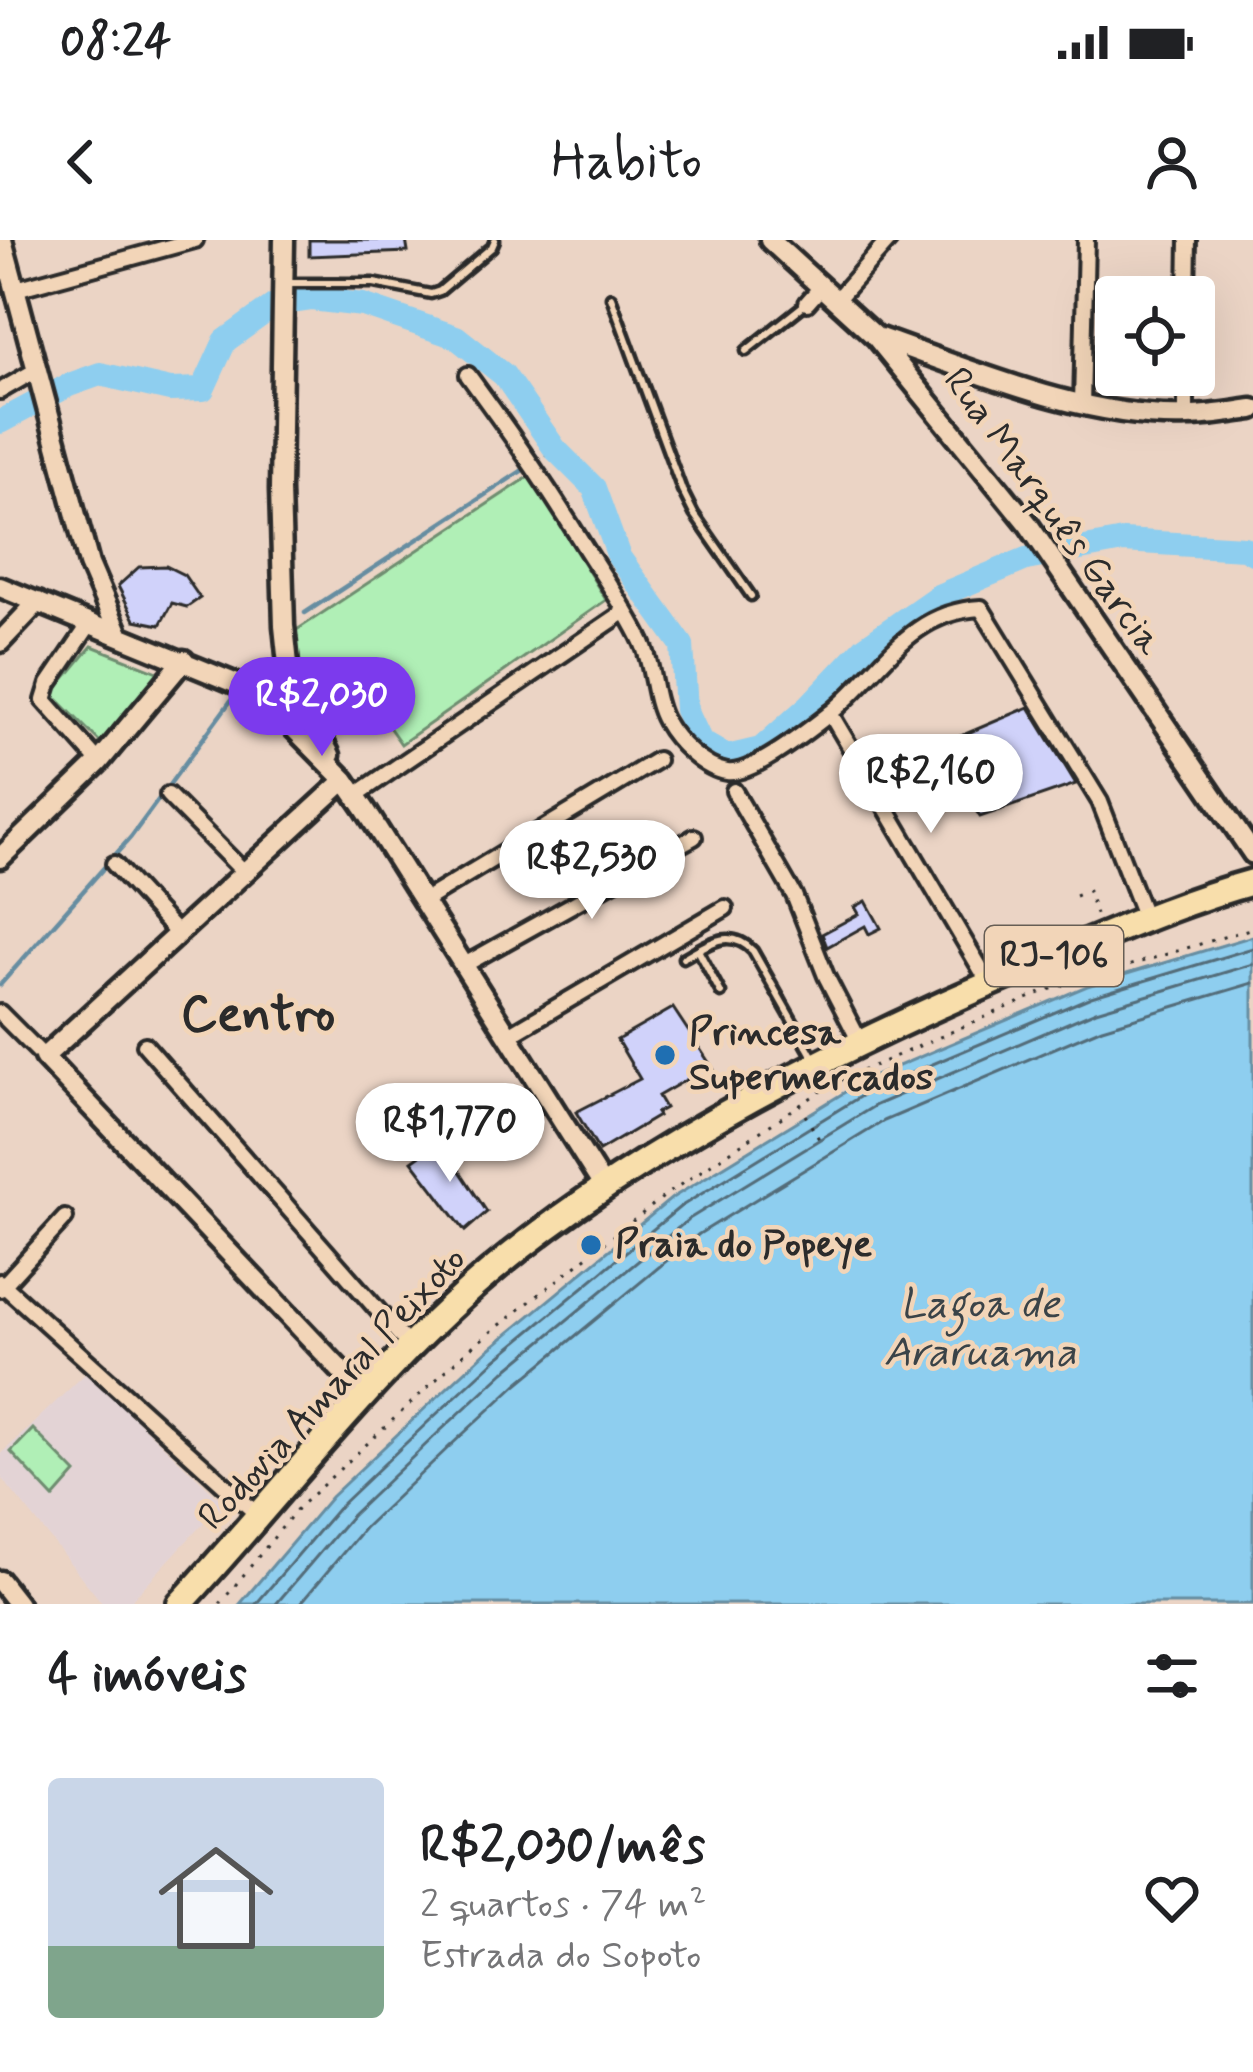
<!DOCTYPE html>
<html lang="pt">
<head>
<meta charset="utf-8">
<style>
  body { margin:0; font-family:Mynerve,sans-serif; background:#f6f6f6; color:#202124; height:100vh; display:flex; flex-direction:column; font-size:45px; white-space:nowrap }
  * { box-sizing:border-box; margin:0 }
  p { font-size:39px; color:#757577 }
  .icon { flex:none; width:66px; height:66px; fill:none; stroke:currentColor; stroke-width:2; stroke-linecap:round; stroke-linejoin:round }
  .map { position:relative; height:1364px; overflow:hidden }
  .panel { display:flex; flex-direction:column; background:#fff; flex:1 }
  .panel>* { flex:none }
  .buttons { position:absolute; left:1095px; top:36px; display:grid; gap:24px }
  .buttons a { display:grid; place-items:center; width:120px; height:120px; border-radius:12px; background:#fff; box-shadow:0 12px 48px #0002; font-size:60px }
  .price { position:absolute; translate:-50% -102px; padding:0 27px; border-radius:42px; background:#fff; color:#222; font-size:39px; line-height:78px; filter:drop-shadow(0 3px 6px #0008) }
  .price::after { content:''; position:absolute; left:50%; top:72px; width:36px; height:27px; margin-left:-18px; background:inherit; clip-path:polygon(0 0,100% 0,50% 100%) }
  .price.current { background:#7c3aed; color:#fff }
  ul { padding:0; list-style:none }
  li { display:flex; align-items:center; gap:36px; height:300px; padding:0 48px }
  li span { display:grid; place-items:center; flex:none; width:336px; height:240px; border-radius:12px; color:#555 }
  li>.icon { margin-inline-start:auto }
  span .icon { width:144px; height:144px; fill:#fffc; stroke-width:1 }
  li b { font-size:51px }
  h2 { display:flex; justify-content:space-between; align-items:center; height:144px; padding:0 48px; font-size:51px }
  .status { display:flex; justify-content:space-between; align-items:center; height:84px; padding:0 60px; background:#fff; direction:ltr }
  .status svg { height:33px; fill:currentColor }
  header { display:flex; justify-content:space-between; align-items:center; height:156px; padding:0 48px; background:#fff; font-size:54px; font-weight:600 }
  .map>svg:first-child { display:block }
  .built { fill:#e3d3d5 }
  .green { fill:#b0efb6; stroke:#6e8d70; stroke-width:3 }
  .water { fill:#8eceef; stroke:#668da1; stroke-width:3 }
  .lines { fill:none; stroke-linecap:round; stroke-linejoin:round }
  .shore { stroke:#536c79; stroke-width:3 }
  .stream { stroke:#668da1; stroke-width:4.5 }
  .river { stroke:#8eceef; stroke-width:24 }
  .building { fill:#d0d2fa; stroke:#2b2b2b; stroke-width:3 }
  .lane-casing { stroke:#2b2b2b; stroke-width:15 }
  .street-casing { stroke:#2b2b2b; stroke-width:22 }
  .secondary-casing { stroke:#2b2b2b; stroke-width:27 }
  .highway-casing { stroke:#2b2b2b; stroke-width:33 }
  .path { stroke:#2b2b2b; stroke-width:3; stroke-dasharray:3 9; stroke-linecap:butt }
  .lane { stroke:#f2d5b8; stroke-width:6 }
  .street { stroke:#f2d5b8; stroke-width:14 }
  .secondary { stroke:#f2d5b8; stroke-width:18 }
  .highway { stroke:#f8deab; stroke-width:24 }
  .poi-dot { fill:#1f6fb2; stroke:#f2d5b8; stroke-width:4.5 }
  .labels { text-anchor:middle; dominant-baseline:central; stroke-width:9; stroke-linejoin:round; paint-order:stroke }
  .shield { fill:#f2d5b8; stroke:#675e55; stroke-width:3 }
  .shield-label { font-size:36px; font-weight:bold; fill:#2b2b2b }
  .street-label { font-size:39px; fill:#2b2b2b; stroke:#f2d5b8 }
  .poi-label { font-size:39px; font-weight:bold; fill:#2b2b2b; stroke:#f2d5b8; text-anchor:start }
  .water-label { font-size:42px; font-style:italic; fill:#3a4348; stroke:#f2d5b8 }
  .district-label { font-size:51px; font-weight:bold; fill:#2b2b2b; stroke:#f2d5b8 }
</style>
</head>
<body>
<div class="status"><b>08:24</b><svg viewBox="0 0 49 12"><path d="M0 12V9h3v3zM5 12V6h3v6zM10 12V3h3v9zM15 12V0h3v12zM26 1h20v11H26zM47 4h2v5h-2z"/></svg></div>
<header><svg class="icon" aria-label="back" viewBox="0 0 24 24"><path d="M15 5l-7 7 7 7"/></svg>Habito<svg class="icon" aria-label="person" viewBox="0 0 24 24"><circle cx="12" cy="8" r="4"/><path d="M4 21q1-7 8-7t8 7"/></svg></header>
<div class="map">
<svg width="1253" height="1364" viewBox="0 0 1253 1364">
  <rect width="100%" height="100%" fill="#ebd4c5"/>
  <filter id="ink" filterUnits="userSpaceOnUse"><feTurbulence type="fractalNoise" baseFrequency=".00833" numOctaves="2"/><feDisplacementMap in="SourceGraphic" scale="24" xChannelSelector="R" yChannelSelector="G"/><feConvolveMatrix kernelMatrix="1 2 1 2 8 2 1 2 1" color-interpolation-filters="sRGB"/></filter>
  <g filter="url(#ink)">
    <path class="built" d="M86,1133L223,1262L128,1364H103L0,1236V1215Z"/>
    <path class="green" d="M530,236L606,360L401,504L362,449L317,479L289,395Z
      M92,406L168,436L101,503L52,454Z
      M33,1189L76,1233L54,1258L11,1212Z"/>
    <path class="water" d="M1253,696V1364H240L331,1257L420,1173L487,1111L672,958L863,841L1087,746Z"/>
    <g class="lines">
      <path class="shore" d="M256,1364L340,1266L428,1182L495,1120L680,967L869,851L1091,757L1253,708
        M276,1364L351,1276L438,1193L504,1132L689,979L876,865L1096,771L1253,724
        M300,1364L364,1288L450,1206L516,1145L699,994L884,881L1102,788L1253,743"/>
      <path class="stream" d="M547,215L555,209
        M305,373L526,228
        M0,745L131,597L235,455"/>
      <path class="river" d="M0,182L69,145L100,134L170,150L203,149L225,101L276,64L311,59L363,65L456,97L504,135L555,209L594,248L619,317L682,405L686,470L701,502L727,517L761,509L809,466L865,407L938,356L1026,319L1123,301L1244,308L1253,313"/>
    </g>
    <path class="building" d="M309,0H406L408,12L309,16Z
      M166,326L184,335L200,358L187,367L172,363L160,385L135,380L118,346L139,327Z
      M1029,467L1076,544L980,577L937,506Z
      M866,661L881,688L869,694L865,686L827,707L822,694L859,674L855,667Z
      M673,768L714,830L701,838L698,833L658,856L665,868L656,873L658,876L599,911L576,872L640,839L617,800Z
      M440,901L487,972L465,991L412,921Z"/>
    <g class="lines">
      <defs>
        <path id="lane" d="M287,43H374L431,54L440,51L492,7L495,0
          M611,57L682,250L694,274L751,356
          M746,111L804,65
          M698,710L721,753
          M683,718C708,704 730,687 753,711L813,817"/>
        <path id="street" d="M16,49L195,0
          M1187,57L1188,0
          M837,59L889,0
          M807,63L822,46
          M468,135C510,192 549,249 586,309C605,339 627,370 642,402C654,427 652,458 665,481C676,501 704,529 727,532C753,535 807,491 828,475C880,435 905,372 981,368L1100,562L1145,678
          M0,151L38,129
          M1082,164L1086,0
          M1186,177V135
          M91,382L49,444L44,460L99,522
          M830,473L989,743
          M734,551L794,655L826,736L861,804
          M168,555L243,631
          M356,555L624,372
          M114,624L176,692
          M425,660L657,520
          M466,724L694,597
          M0,773L44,817
          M509,795L725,668
          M145,805L411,1108
          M0,1042L260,1277
          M0,1049L65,978"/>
        <path id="secondary" d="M2,0L89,324L119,394
          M284,0L280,250L284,386L289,434L330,515
          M770,0L876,97L1028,284L1253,614
          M880,98C974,131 1087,180 1188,176C1209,176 1231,172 1253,169
          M0,347L259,453L345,540L365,569L605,949
          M0,402L38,362
          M345,540L44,817L366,1157
          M0,618L99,522L184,420
          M0,1341L18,1364"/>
        <path id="highway" d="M180,1364C279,1257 378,1126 489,1033C642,905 857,798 1041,722C1111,693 1180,662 1253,642"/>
      </defs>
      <use href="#lane" class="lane-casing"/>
      <use href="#street" class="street-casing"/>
      <use href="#secondary" class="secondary-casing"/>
      <use href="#highway" class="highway-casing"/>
      <path class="path" d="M1075,656L1088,651L1097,677
        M805,875L819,899
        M220,1364L297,1269L468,1110L671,951L830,845L1045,751L1253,688"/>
      <use href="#lane" class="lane"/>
      <use href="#street" class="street"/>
      <use href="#secondary" class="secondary"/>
      <use href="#highway" class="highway"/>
    </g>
  </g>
  <g class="poi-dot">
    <circle cx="665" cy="815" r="12"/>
    <circle cx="591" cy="1005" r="12"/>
  </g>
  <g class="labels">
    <rect class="shield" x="985" y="686" width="138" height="60" rx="9"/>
    <g class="shield-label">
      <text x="1054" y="716">RJ-106</text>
    </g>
    <g class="street-label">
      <text transform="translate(1052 272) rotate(54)">Rua Marquês Garcia</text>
      <text transform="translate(333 1149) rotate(-47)">Rodovia Amaral Peixoto</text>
    </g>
    <g class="poi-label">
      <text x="689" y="793">Princesa<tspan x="689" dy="45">Supermercados</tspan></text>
      <text x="615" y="1005">Praia do Popeye</text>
    </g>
    <g class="water-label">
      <text x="980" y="1065">Lagoa de<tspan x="980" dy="48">Araruama</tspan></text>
    </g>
    <g class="district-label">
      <text x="258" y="776">Centro</text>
    </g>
  </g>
</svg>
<div class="buttons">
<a><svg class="icon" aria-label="locate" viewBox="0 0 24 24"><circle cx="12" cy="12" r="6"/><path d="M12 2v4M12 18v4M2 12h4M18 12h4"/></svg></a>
</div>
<b class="price current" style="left:322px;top:519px">R$2,030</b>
<b class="price" style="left:931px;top:596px">R$2,160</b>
<b class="price" style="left:592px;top:682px">R$2,530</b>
<b class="price" style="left:450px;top:945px">R$1,770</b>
</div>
<section class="panel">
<h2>4 imóveis<svg class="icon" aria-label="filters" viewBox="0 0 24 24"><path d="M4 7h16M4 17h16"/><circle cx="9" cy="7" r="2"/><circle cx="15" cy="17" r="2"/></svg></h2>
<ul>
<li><span style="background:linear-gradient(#c9d6e8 70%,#7fa58c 0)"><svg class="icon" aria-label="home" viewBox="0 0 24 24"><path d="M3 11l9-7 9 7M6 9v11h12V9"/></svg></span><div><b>R$2,030/mês</b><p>2 quartos · 74 m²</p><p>Estrada do Sopoto</p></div><svg class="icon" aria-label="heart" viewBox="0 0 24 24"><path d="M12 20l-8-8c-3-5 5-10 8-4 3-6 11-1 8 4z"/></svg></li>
</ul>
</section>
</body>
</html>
